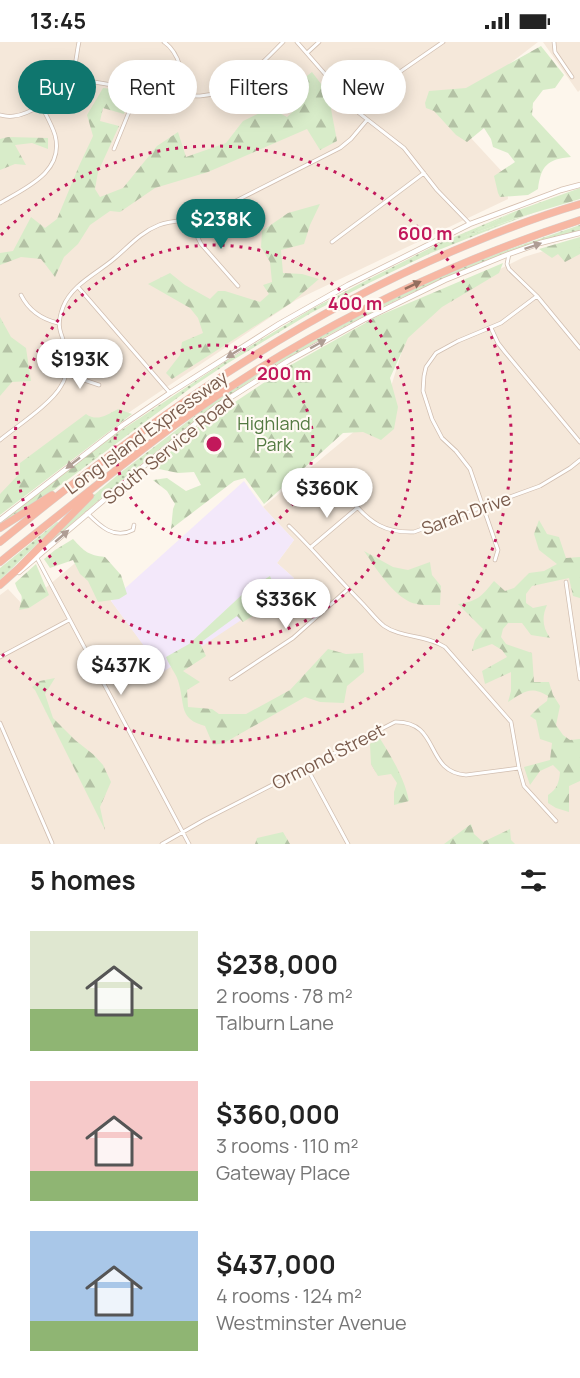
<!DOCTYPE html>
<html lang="en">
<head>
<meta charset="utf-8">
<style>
  body { margin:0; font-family:Manrope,sans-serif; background:#f6f6f6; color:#222; height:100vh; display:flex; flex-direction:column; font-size:22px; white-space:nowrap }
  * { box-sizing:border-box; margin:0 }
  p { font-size:20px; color:#767676 }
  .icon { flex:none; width:33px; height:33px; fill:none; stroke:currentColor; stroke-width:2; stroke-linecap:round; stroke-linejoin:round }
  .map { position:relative; height:802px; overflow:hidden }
  .panel { display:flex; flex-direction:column; background:#fff; flex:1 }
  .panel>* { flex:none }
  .top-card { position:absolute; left:18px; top:18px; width:544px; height:54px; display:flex; gap:12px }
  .price { position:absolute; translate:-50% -51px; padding:0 14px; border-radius:21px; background:#fff; color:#222; font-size:20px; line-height:39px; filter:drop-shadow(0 2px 3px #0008) }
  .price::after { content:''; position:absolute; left:50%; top:36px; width:18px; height:14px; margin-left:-9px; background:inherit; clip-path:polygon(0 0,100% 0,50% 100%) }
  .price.selected { background:#0f766e; color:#fff }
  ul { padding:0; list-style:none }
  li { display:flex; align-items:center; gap:18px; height:150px; padding:0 30px }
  li span { display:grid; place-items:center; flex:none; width:168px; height:120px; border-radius:0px; color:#555 }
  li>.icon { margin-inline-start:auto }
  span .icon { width:72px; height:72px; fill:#fffc; stroke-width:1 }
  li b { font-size:26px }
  h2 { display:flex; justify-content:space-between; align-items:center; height:72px; padding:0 30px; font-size:26px }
  .tag { padding:0 21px; border-radius:27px; background:#fff; box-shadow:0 3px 15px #0003; font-size:21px; line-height:54px }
  .tag.selected { background:#0f766e; color:#fff }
  .status { display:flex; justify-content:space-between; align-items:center; height:42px; padding:0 30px; background:#fff; direction:ltr }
  .status svg { height:16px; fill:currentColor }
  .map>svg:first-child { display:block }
  .residential { fill:#f5e8da }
  .education { fill:#f3e8fa }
  .grass { fill:url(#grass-dots) }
  .forest { fill:url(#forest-firs) }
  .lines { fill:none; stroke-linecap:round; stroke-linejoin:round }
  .minor-casing { stroke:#d1beb0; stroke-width:4.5 }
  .secondary-casing { stroke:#d6c0b0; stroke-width:6 }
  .motorway-casing { stroke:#dad1cd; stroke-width:8 }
  .minor { stroke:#fff; stroke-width:3 }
  .secondary { stroke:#fff; stroke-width:4.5 }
  .motorway { stroke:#f7b7a3; stroke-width:7 }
  .oneway { fill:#af9d94 }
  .oneway2 { fill:#936e5e }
  .ring { fill:none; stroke:#c2185b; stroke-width:3; stroke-dasharray:3 6 }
  .labels { text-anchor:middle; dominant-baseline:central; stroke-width:4.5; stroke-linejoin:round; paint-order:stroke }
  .park-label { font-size:18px; fill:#537a41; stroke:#fffaf3 }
  .street-label { font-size:18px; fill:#7a5c4d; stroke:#fffaf3 }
  .centre { fill:#c2185b; stroke:#fffaf3; stroke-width:3 }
  .ring-label { font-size:18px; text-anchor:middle; font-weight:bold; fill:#c2185b; stroke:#fffaf3; stroke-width:4.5; stroke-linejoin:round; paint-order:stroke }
</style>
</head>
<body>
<div class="status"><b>13:45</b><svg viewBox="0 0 49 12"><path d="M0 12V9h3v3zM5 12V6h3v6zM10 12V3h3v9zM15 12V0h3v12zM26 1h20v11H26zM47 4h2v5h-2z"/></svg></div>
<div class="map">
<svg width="580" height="802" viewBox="0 0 580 802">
  <defs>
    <pattern id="grass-dots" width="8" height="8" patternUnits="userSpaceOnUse" patternTransform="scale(1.5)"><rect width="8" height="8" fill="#d8ecc9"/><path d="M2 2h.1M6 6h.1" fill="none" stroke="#b4c2a5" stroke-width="1.8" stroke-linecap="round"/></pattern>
    <pattern id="forest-firs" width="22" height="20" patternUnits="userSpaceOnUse" patternTransform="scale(1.5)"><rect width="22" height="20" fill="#d8ecc9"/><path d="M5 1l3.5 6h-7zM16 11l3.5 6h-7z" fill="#b4c2a5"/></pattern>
  </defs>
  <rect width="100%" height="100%" fill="#fdf6ec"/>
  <path class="residential" d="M0,0H538L447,70L506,134L508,157L296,258L131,369L0,471Z
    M543,0H580V48L578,50Z
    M580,198V802H0V553L8,547L24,564L80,517L163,629L294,536L277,521L294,498L263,465L385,364L407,293L460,247L524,215Z"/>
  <path class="education" d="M244,439L263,465L294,498L277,521L294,536L279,553L163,630L111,559Z"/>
  <path class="grass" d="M516,169L463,195L535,170L431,211L369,241L311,271L228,321L192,345L50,451L4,480V478L99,403L226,319L310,268L367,238L440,201Z
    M580,183V189C491,212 406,251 325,295C295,312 264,329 236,349C170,395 110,449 49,501L47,500L88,458L120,431L217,357L269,323L306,301L363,271L433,237L504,209Z
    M57,480L59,481L0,538V526Z"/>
  <path class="forest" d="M541,4L564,33L555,46L543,48L533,61L532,73L571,115C547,117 541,124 538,147L528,153L500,155L498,151L494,134L515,120L508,111L493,105L491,97L484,86L467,100L456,93L434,69L426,66L425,61L429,49L466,46Z
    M312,30L328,51L337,99L320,108L307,87L208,130L155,146L120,170L110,169L90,183L78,202L64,215L55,235L41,217L21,215L0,223V211L13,209L31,175L45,186L57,177L79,124L93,94L87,73L103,46L131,49L124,72L103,66L100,79L119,84L98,130L95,147L100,155L123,146L157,104L178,90L186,115L226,101L243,79L270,66L287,75L298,65L295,43Z
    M8,95L48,96V107L32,101L15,103L26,123L15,122L0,128V97Z
    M580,146V157L517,176L458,197L516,169Z
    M320,162L310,183L304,202L281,208L283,231L302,232L319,237L291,261L172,337L166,331L180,313L182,300L203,291L198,276L190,266L148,242L170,231L185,243L210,257L218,249H225L260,260L269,252L263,243L272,240L270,220L261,205L262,189L288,171Z
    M580,195V212L565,220L558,212L552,216L539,207Z
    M503,221L499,231L442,265L408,296L390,336L398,365L394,387L381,398L363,390L343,391L264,462L245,436L234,439L171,487L173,467L175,462L167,449L153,438L167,436L186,449L201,443L194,430L178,431L159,427L151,428L196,386L289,324L376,275Z
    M0,275L11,295L26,306L31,339L12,340L0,354Z
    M180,350L181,351C151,373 121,395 91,418C65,438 40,461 10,473L100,402H106Z
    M118,367L132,372L0,473V452L20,431V421L86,372C97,380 107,373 118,367Z
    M539,478L547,492L559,495L566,516L580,515V556L573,554L569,536L532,544L526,552V561L533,566L547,563C542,574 542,585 550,596L531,593L522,581H508L503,587L501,595L506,602L532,611L534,640H549L553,653L560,664L556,683L563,693L570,698L580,697V739L569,744V770L556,766L548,761V753C557,747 559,741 560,730L553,723L540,729L530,743L524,725L550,718L552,701L540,697L536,678L530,674L539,665L547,659L548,654C530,643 524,650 508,660L511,649V630L485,642L482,629L507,615L502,608L492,602L472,609L475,598L483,587L458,562C478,559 481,555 494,539L505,549L514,546L529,531L544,529L557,522L539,508L534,492Z
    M73,497C85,510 88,513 105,515L121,533L127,552L119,557L98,560L88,539L80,532L73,518L50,526L44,517L55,508Z
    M364,509L393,525L408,528L430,520L432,533L441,544L440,563C430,563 417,564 408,559C389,548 376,526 364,509Z
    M36,522L49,553L29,566L19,568C25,548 20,557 15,541Z
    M270,534L272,539L257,549L271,562L243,580L237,574L200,601L206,614L183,629L200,640L187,648L188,665L212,667L219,672H246L290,648L328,607L346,612L363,611L364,630L347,644L344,661L320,660L305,655L224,701L213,703L205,684C179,677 185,664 179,642C177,632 169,624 166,615L189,602L246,549Z
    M55,636L45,652L53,676L75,698L94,713L103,723L111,740L100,765L105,788L35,648L32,645L40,639Z
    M379,695C392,716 404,735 409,759L394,763V750L397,741L391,732L378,734L371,722L370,702Z
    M471,782L474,792L483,800L510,787L511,798L515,802H444Z
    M283,790L290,802H255L257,796Z"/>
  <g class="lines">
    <defs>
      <path id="minor" d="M164,0C179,10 185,35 182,52
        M297,0L359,71L404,106L437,148L470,182
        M554,0L555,10L572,35
        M307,11L319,0
        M73,33C92,42 115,43 136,46C156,49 180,55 200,54C235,52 260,23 283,0
        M352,63L443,0
        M0,73C4,74 9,75 14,74C28,73 62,53 69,41C76,30 76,13 79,0
        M114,107L133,60L135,46
        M0,161C25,146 65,130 55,93C52,83 46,73 41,63
        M192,178L197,194L201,202L238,244
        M332,200L424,131
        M509,212L507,222L509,227L537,254L580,306
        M78,245L170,351
        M21,253C29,269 41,277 58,281
        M491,286L498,301L505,310L580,400
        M66,332L99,343
        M0,398C16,385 52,361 61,344C67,335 68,324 67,313C64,291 54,290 63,265C72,242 98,231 115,216C129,204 141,190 159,183C169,179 179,179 190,178C198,177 205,174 212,171L340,106L351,97L367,78
        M330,434C337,443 345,451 352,459C370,481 385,491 414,490L540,444L570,426L580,418
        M87,471C100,484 114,498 133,488L134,483
        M289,484C314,508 337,536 362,561C369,568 376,578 384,584C401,596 427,593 445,605L511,680L519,726L524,744L556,779
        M311,505L357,466
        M37,516L189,802
        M495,518L498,508L470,427L456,409L442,396L432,377L423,349L424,334L426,325L436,311L458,299L501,281L537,254
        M566,540L580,637
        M0,615L69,578
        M231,637L293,596L348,547
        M0,681L52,801
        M307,726L348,802
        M162,802L204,778L395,680C441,679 424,730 466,733L519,726"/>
      <path id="secondary" d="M0,478L123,383L170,351L279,282L348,243L470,182L561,148L580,143
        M19,530L151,418L217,364L288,319L363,278L445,238L509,212L540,201L580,191"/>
      <path id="motorway" d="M0,486L52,453
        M0,500C149,378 298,271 477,199C511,185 545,172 580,162
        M0,520C59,473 118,425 179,380C303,291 436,225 580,178
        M0,543L19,526L90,454"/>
    </defs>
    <use href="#minor" class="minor-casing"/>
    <use href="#secondary" class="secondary-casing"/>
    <use href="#motorway" class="motorway-casing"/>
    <use href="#minor" class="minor"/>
    <use href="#secondary" class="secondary"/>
    <use href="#motorway" class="motorway"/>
  </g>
  <defs><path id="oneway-solid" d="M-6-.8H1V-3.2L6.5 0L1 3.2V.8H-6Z" transform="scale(1.5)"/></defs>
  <g class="oneway">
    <use href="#oneway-solid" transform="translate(533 204) rotate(-19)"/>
    <use href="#oneway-solid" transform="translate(318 302) rotate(-29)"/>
    <use href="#oneway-solid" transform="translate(234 311) rotate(148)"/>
    <use href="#oneway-solid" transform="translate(73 421) rotate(142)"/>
    <use href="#oneway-solid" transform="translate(62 494) rotate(-41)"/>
  </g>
  <use class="oneway2" href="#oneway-solid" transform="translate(413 243) rotate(-25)"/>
  <g class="ring">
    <circle cx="214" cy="402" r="99"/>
    <circle cx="214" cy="402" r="199"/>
    <path d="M1 193A298 298 0 1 1 1 611"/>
  </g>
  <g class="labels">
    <g class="park-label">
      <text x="274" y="381">Highland<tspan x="274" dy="21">Park</tspan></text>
    </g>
    <g class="street-label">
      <text transform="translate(146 390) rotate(-36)">Long Island Expressway</text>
      <text transform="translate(168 407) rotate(-39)">South Service Road</text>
      <text transform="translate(466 471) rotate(-20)">Sarah Drive</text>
      <text transform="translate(328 714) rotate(-27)">Ormond Street</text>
    </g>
  </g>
  <circle cx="214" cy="402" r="9" class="centre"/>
  <g class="ring-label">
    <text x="425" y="198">600 m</text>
    <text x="355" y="268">400 m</text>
    <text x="284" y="338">200 m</text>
  </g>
</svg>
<b class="price selected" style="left:221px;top:208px">$238K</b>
<b class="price" style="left:80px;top:348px">$193K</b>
<b class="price" style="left:327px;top:477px">$360K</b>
<b class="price" style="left:286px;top:588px">$336K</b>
<b class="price" style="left:121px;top:654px">$437K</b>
<div class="top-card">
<a class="tag selected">Buy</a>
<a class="tag">Rent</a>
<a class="tag">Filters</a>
<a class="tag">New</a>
</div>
</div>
<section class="panel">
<h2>5 homes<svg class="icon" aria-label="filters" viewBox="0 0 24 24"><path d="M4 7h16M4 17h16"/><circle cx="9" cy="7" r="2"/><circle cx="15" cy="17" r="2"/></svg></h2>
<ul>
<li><span style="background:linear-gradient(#dfe7d0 65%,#8fb573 0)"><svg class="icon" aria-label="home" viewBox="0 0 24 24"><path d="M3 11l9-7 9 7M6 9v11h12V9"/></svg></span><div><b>$238,000</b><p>2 rooms · 78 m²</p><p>Talburn Lane</p></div></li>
<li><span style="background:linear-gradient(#f6c9c9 75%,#8fb573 0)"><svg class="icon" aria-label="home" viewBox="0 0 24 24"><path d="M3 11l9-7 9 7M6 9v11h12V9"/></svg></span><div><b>$360,000</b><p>3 rooms · 110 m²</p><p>Gateway Place</p></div></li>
<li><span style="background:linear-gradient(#a9c7e8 75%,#8fb573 0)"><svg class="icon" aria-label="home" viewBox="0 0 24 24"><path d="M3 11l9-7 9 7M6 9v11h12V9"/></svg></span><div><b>$437,000</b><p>4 rooms · 124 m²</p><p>Westminster Avenue</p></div></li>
</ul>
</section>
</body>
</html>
